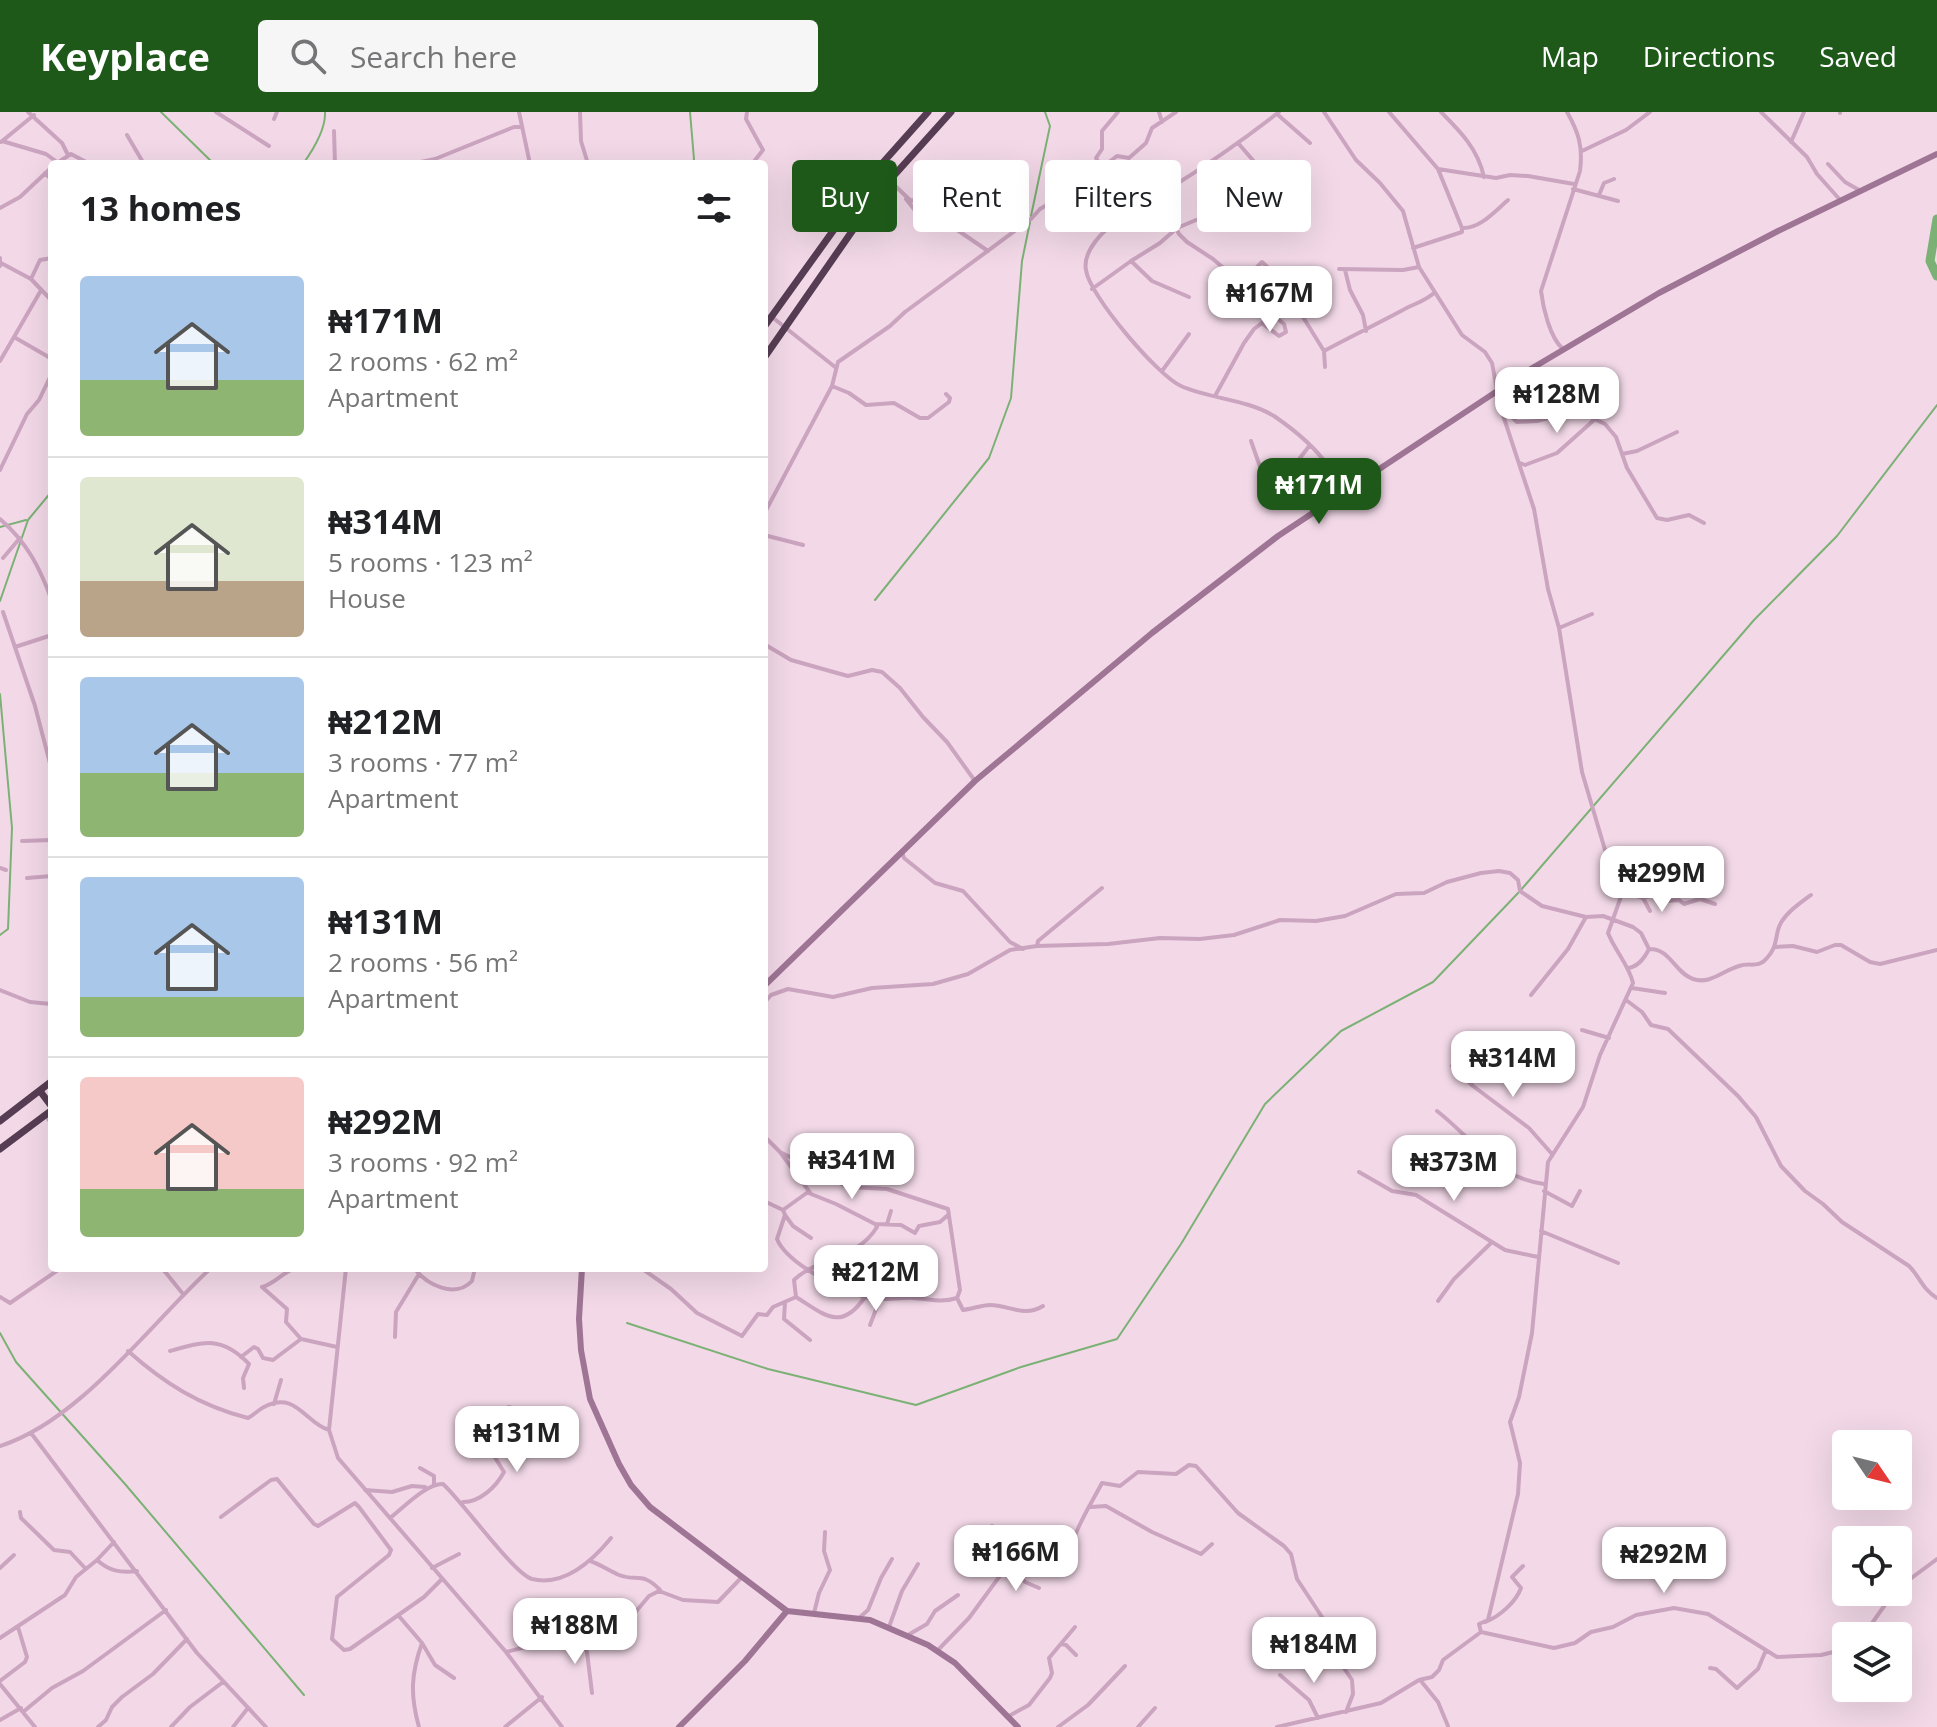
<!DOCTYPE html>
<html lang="en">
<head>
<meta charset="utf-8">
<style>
  body { margin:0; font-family:"Open Sans",sans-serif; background:#f6f6f6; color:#202124; height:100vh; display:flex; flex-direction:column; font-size:30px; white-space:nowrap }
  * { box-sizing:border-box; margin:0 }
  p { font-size:26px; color:#757577 }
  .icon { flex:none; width:44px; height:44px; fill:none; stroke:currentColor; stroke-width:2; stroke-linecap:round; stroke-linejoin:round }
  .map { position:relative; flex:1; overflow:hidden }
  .details { position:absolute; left:48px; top:48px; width:720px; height:1112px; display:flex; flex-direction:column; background:#fff; border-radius:8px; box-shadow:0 8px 32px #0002 }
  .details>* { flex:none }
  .hud { position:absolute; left:792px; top:48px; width:760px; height:72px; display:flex; gap:16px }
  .needle { width:52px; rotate:125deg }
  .controls { position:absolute; left:1832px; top:1318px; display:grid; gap:16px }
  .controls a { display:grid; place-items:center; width:80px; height:80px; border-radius:8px; background:#fff; box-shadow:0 8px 32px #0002; font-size:40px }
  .price { position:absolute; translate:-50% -68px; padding:0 18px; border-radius:16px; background:#fff; color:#222; font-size:26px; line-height:52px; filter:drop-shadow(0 2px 4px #0008) }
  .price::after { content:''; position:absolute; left:50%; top:48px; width:24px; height:18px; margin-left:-12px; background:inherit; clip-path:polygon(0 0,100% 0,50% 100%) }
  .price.current { background:#1e591a; color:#fff }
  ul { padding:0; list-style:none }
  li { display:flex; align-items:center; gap:24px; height:200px; padding:0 32px }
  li+li { border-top:2px solid #e0e0e0 }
  li span { display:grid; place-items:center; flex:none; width:224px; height:160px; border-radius:8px; color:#555 }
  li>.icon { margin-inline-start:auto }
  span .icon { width:96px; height:96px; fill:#fffc; stroke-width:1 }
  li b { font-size:34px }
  h2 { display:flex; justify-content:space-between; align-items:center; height:96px; padding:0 32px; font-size:34px }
  .tag { padding:0 28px; border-radius:8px; background:#fff; box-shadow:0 8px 32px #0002; font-size:28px; line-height:72px }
  .tag.current { background:#1e591a; color:#fff }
  header { display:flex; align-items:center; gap:48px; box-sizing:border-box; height:112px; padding:0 40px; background:#1e591a; color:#fff }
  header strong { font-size:38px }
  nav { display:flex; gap:44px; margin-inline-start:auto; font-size:28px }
  .search { width:560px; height:72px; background:#f6f6f6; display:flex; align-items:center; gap:20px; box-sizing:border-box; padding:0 28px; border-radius:8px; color:#757577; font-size:30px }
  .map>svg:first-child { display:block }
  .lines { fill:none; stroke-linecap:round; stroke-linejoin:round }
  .stream { stroke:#7cb176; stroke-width:2 }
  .river { stroke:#7cb176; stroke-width:9 }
  .street { stroke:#cba4bf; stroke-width:4 }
  .secondary { stroke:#9f7595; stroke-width:6 }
  .highway { stroke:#573d53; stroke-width:7 }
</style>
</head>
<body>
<header>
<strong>Keyplace</strong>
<div class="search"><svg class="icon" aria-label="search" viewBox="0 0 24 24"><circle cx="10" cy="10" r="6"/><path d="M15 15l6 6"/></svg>Search here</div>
<nav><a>Map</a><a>Directions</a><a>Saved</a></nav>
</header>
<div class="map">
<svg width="1937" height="1615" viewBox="0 0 1937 1615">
  <rect width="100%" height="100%" fill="#f3d9e8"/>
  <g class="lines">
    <path class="stream" d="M161,0L214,52
      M690,0L694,47L692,52
      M303,52C313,38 326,18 325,0
      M1031,104L1050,14L1045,0
      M0,415L26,408
      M875,488L989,346L1011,286L1022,149L1030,110
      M0,489L28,408L52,379
      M0,582L12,716L8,817L0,823
      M627,1211L768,1257L916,1293L1021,1255L1117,1227L1181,1132L1265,992L1341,919L1433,870L1520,779L1754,508L1837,424L1937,293
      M0,1221L16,1250L125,1372L304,1583"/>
    <path class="river" d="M1937,107L1930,149L1937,164"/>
    <path class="street" d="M28,0L62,31L68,43
      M216,0L269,34
      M519,0L530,52
      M580,0L581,29L588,52
      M747,0L746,7L763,38L752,52
      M1159,0L1162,10
      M1279,0C1242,29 1204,55 1164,80C1142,95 1111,108 1095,130C1089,138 1084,148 1086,158C1089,183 1158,264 1181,274C1210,287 1246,287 1274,304C1293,317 1315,335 1328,354C1333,362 1337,371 1343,379
      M1389,0L1438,57L1496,66L1510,63L1528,64L1574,72
      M1441,0C1460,19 1478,37 1484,65
      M1761,0L1807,45L1817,62L1841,89
      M1840,0V1
      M1277,2L1310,31
      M274,7L277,0
      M334,19L335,52
      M127,23L144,52
      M2,29L46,42L57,50
      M1,30L34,3
      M1791,30L1804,0
      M1238,31L1264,61L1301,84
      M1582,39L1626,18L1650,0
      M57,51L71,42L90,52
      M411,52L435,47L514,15H521
      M1828,52L1845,70L1859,78
      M1101,54L1096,46L1102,37V19L1118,0
      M1438,57L1462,116
      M45,61L52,68
      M889,68L911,89L920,86L931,74
      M1573,77L1618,89
      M1248,78L1270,109
      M1599,83L1604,71L1614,67
      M1159,84L1179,122L1187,130L1213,147L1241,171L1254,186L1268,195L1269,200L1284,212L1286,220L1279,224L1262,211
      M906,87L921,106L950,113L988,139
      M0,96L20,85L52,55
      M1413,136L1462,120V116C1480,117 1495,99 1508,88
      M0,146V154
      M1131,149L1160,131L1177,116L1208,103L1237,85L1264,61
      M1,151L31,167L52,189
      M1339,157L1403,158L1419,155
      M1345,158L1350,178L1363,203L1366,219
      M31,167L40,148L52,146
      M1092,177L1131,149L1152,169L1189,185
      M1290,184L1324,239L1325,255
      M764,204L772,205L835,255
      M14,225L40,180
      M1563,237C1550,226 1543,196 1541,179L1580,59C1583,35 1579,21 1567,0
      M1324,239C1350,225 1375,213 1401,199C1413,192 1424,190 1434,181
      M0,249L14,225L52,247
      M1162,259L1189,222
      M832,274L849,281L866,293L894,291L920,306H928L949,290L950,286L946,282
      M1215,284L1244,231L1254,217L1270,205L1269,200L1290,183L1276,163L1262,150L1241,171
      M1500,294L1517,310L1537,309L1566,301L1579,300L1605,312L1616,325L1627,356L1657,406L1667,408L1689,403L1704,411
      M1251,329L1265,369L1272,378L1279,373L1310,333
      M1622,342L1637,339L1677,320
      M1520,351L1525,353L1557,341L1594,308
      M0,358L27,302L39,288L52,261
      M764,402L832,274L838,250L890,214L905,200L1031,107L1040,97L1072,78L1117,44L1129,46L1146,31L1152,16L1176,0
      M0,407C27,430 40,456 52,489
      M764,423L803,433
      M3,446L20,426
      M3,500L35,594L52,659
      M1559,516L1592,502
      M764,532L791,548L837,561L848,564L872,558L882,560L900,576L923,605L947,630L975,669
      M15,535L52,523
      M22,729L52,728
      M902,739L904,746L935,771L963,779L1010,830L1023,837
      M0,756L6,758
      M27,766L52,764
      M1623,779L1643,786L1656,782L1667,789L1679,788L1684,792L1700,787L1715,792
      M1643,786L1650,799
      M1037,834L1038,829L1102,776
      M1775,835L1793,834L1817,840L1835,833H1841L1870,850L1880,852L1937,838
      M1649,837C1670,836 1675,861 1693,867C1710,873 1724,858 1739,854C1750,850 1758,857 1767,846C1776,836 1775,830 1778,818C1781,804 1800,791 1811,783
      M1628,856C1638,855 1645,845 1649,837
      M1632,876L1665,881
      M0,878L30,890L51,892
      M1531,883L1568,837L1586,805
      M1626,888L1642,900L1651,913L1668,917L1738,984L1756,1005L1781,1054L1805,1079L1823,1092L1842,1110L1909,1154C1920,1165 1923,1178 1937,1186
      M764,891L771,883L788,877L833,885L872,876L933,872L968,862L1010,838L1037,834L1108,832L1160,826L1200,827L1234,823L1280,808L1316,809L1345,804L1396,782L1424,781L1447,770L1481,761L1499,759L1510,761L1518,768L1520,779L1542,794L1586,805L1603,804L1633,815L1641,821L1649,837
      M1582,918L1609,926
      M1452,954L1473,974L1529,1016L1552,1042
      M1437,999C1471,1025 1498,1067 1544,1072
      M45,1003L52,1012
      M764,1024L780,1040L811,1082L836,1092L875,1112L901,1113L915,1121L919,1114L940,1110L948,1103
      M780,1040L848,1075L887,1077L948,1097L960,1178L957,1186L963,1198C972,1197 982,1193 990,1193C1009,1193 1024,1206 1043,1194
      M1359,1060L1392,1079L1416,1083L1505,1138L1538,1145
      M1544,1079L1572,1094L1580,1079
      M808,1080L783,1098L785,1103L777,1127C787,1152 845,1181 870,1186C884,1189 899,1185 914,1186C930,1187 941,1191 957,1186
      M764,1089L783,1098
      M785,1103L793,1114L811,1126
      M887,1112L891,1099
      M1541,1119L1618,1151
      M162,1156L183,1182
      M346,1156L329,1318L338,1346L506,1540L562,1615
      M414,1156C427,1173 455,1187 472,1169L475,1156
      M641,1156L671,1177L697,1201L742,1224L758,1202L767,1203L773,1195L796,1185L794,1168C818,1145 857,1148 877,1115L875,1112
      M262,1175L287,1197L286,1210L301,1227
      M262,1175C274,1172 282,1161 295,1156
      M0,1185L10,1191L61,1156
      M796,1185C825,1203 841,1220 865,1185
      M1438,1189L1454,1167L1491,1131
      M785,1190L784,1207L810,1228
      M870,1213L880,1187
      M395,1225L396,1200L419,1162
      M128,1239C164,1271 200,1294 248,1306C254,1303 258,1298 264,1295C296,1278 305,1311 329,1318
      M170,1239C205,1229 222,1224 249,1252L243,1266L244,1276
      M241,1245L254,1235L258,1237L263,1246L273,1248L301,1227L337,1235
      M274,1292L281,1268
      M31,1321L197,1541L266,1615
      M0,1334C80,1309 150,1212 211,1156
      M420,1356L434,1364V1372
      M365,1378L392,1380L412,1374L425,1375
      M463,1390C480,1390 496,1375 504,1360L474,1312L489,1300L510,1295
      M1091,1395L1106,1394L1152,1420L1201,1442L1212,1432
      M20,1400L21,1406L54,1438L70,1440L85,1456
      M221,1405L271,1368L277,1367L314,1412L318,1414L355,1391L359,1395L391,1438L389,1443L337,1485L332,1527L344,1538L350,1537L424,1485L442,1467
      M390,1406C404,1395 427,1371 443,1372C462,1389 514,1462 532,1467C565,1475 593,1448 611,1426
      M992,1414L981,1432L1008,1456
      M97,1448L114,1430
      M590,1449C600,1452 609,1459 619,1463C637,1470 642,1459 660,1478
      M1011,1455L1025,1470L1039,1476
      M0,1456L14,1443
      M432,1456L459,1442
      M1898,1476L1937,1447
      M814,1501L819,1481L830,1458L824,1439L825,1420
      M398,1503L422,1531L435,1553L454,1566
      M859,1506L868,1498L881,1466L892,1447
      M1485,1510C1499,1505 1516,1490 1521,1476L1512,1465L1523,1454
      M889,1515L902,1479L918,1452
      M1481,1520L1554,1536L1575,1531L1591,1520L1613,1515L1636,1503L1674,1496L1708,1502L1777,1545L1821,1543L1846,1537
      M580,1523L587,1540L592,1581
      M908,1523L927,1512L935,1499L958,1483
      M1863,1524L1894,1480
      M0,1526L65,1483L76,1465L97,1448C109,1459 120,1461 137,1459
      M1061,1532L1066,1533L1076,1543
      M937,1539L969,1506L1002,1461L1008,1456L1044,1447L1073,1429C1080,1408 1092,1390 1102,1371L1120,1374L1138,1360L1176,1362L1189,1353L1196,1354L1238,1401L1284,1434L1291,1442L1297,1467L1322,1505L1329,1534L1352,1568L1353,1582L1346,1600
      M506,1540L569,1524L609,1518L633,1503L649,1484L659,1479L683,1488L718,1490L741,1466
      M1710,1556L1716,1557L1737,1576L1758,1557L1766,1538
      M1280,1563L1309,1588L1318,1606
      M0,1569L25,1550L27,1545L18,1515
      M1421,1569L1438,1590L1448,1614
      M0,1572L35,1615
      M23,1600L52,1576L83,1559L166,1498
      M1007,1605L1029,1593L1050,1566L1052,1561L1049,1546L1075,1515
      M0,1608L21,1596
      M98,1615L106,1608L112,1595L122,1585L153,1562L187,1527
      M171,1615L190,1595L223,1570
      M233,1615L248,1596
      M419,1615C410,1583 411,1562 422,1531
      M505,1615L542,1585
      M1058,1615L1088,1593L1125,1554
      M1138,1615L1155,1596
      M1277,1615L1381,1591L1419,1568L1432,1565L1439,1558L1443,1548L1481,1520L1479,1512L1488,1508L1518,1382L1520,1351L1510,1310L1519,1285L1532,1221L1548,1050L1583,995L1600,943L1633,871C1629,853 1615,839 1608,821L1623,779L1608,748L1582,660L1559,516L1548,477L1534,397L1500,294L1492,251L1485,240L1462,223L1419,155L1403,99L1380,71L1356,48L1324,0"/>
    <path class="secondary" d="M764,874L975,669L1152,521L1278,424L1529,258L1659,181L1778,119L1937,42
      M582,1156L579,1207L581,1238L590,1287L619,1352L631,1373L650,1395L787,1499L870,1508L928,1533L955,1551L1018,1615
      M679,1615L745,1549L787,1499"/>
    <path class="highway" d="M764,215L879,55L928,0
      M764,246L880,79L951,0
      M40,979L52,995
      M0,1009L52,969
      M0,1037L52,998"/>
  </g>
</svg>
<div class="controls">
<a><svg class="needle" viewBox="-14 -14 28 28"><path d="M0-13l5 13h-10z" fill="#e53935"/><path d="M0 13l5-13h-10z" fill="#757577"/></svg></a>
<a><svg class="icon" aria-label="locate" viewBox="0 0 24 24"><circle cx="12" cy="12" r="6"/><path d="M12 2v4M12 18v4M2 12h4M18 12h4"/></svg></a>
<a><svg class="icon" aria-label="layers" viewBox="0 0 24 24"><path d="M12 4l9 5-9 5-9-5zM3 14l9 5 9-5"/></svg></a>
</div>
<b class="price" style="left:1270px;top:222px">₦167M</b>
<b class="price" style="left:1557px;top:323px">₦128M</b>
<b class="price current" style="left:1319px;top:414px">₦171M</b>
<b class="price" style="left:1662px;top:802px">₦299M</b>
<b class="price" style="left:1513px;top:987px">₦314M</b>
<b class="price" style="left:852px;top:1089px">₦341M</b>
<b class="price" style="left:1454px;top:1091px">₦373M</b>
<b class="price" style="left:876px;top:1201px">₦212M</b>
<b class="price" style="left:517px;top:1362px">₦131M</b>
<b class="price" style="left:1016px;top:1481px">₦166M</b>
<b class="price" style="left:1664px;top:1483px">₦292M</b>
<b class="price" style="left:575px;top:1554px">₦188M</b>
<b class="price" style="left:1314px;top:1573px">₦184M</b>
<div class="hud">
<a class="tag current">Buy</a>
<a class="tag">Rent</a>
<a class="tag">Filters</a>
<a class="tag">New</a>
</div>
<section class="details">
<h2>13 homes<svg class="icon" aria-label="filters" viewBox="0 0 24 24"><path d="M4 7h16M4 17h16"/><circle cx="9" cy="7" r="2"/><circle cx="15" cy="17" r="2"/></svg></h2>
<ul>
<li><span style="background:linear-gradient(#a9c7e8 65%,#8fb573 0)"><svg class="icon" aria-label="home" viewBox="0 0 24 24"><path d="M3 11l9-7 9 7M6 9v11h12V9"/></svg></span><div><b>₦171M</b><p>2 rooms · 62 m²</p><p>Apartment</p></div></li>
<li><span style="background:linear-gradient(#dfe7d0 65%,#b9a48a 0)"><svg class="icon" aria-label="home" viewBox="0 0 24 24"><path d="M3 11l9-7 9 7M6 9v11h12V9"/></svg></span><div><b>₦314M</b><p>5 rooms · 123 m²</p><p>House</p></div></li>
<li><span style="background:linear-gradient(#a9c7e8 60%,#8fb573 0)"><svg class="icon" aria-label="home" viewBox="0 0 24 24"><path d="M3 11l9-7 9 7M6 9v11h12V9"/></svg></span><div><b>₦212M</b><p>3 rooms · 77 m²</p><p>Apartment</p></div></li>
<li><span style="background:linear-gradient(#a9c7e8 75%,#8fb573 0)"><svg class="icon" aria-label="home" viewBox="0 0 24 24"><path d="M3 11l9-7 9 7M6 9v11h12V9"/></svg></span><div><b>₦131M</b><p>2 rooms · 56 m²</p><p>Apartment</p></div></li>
<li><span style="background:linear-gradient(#f6c9c9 70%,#8fb573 0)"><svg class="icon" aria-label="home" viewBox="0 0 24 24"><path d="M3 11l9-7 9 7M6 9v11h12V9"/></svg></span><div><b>₦292M</b><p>3 rooms · 92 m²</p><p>Apartment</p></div></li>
</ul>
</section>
</div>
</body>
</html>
